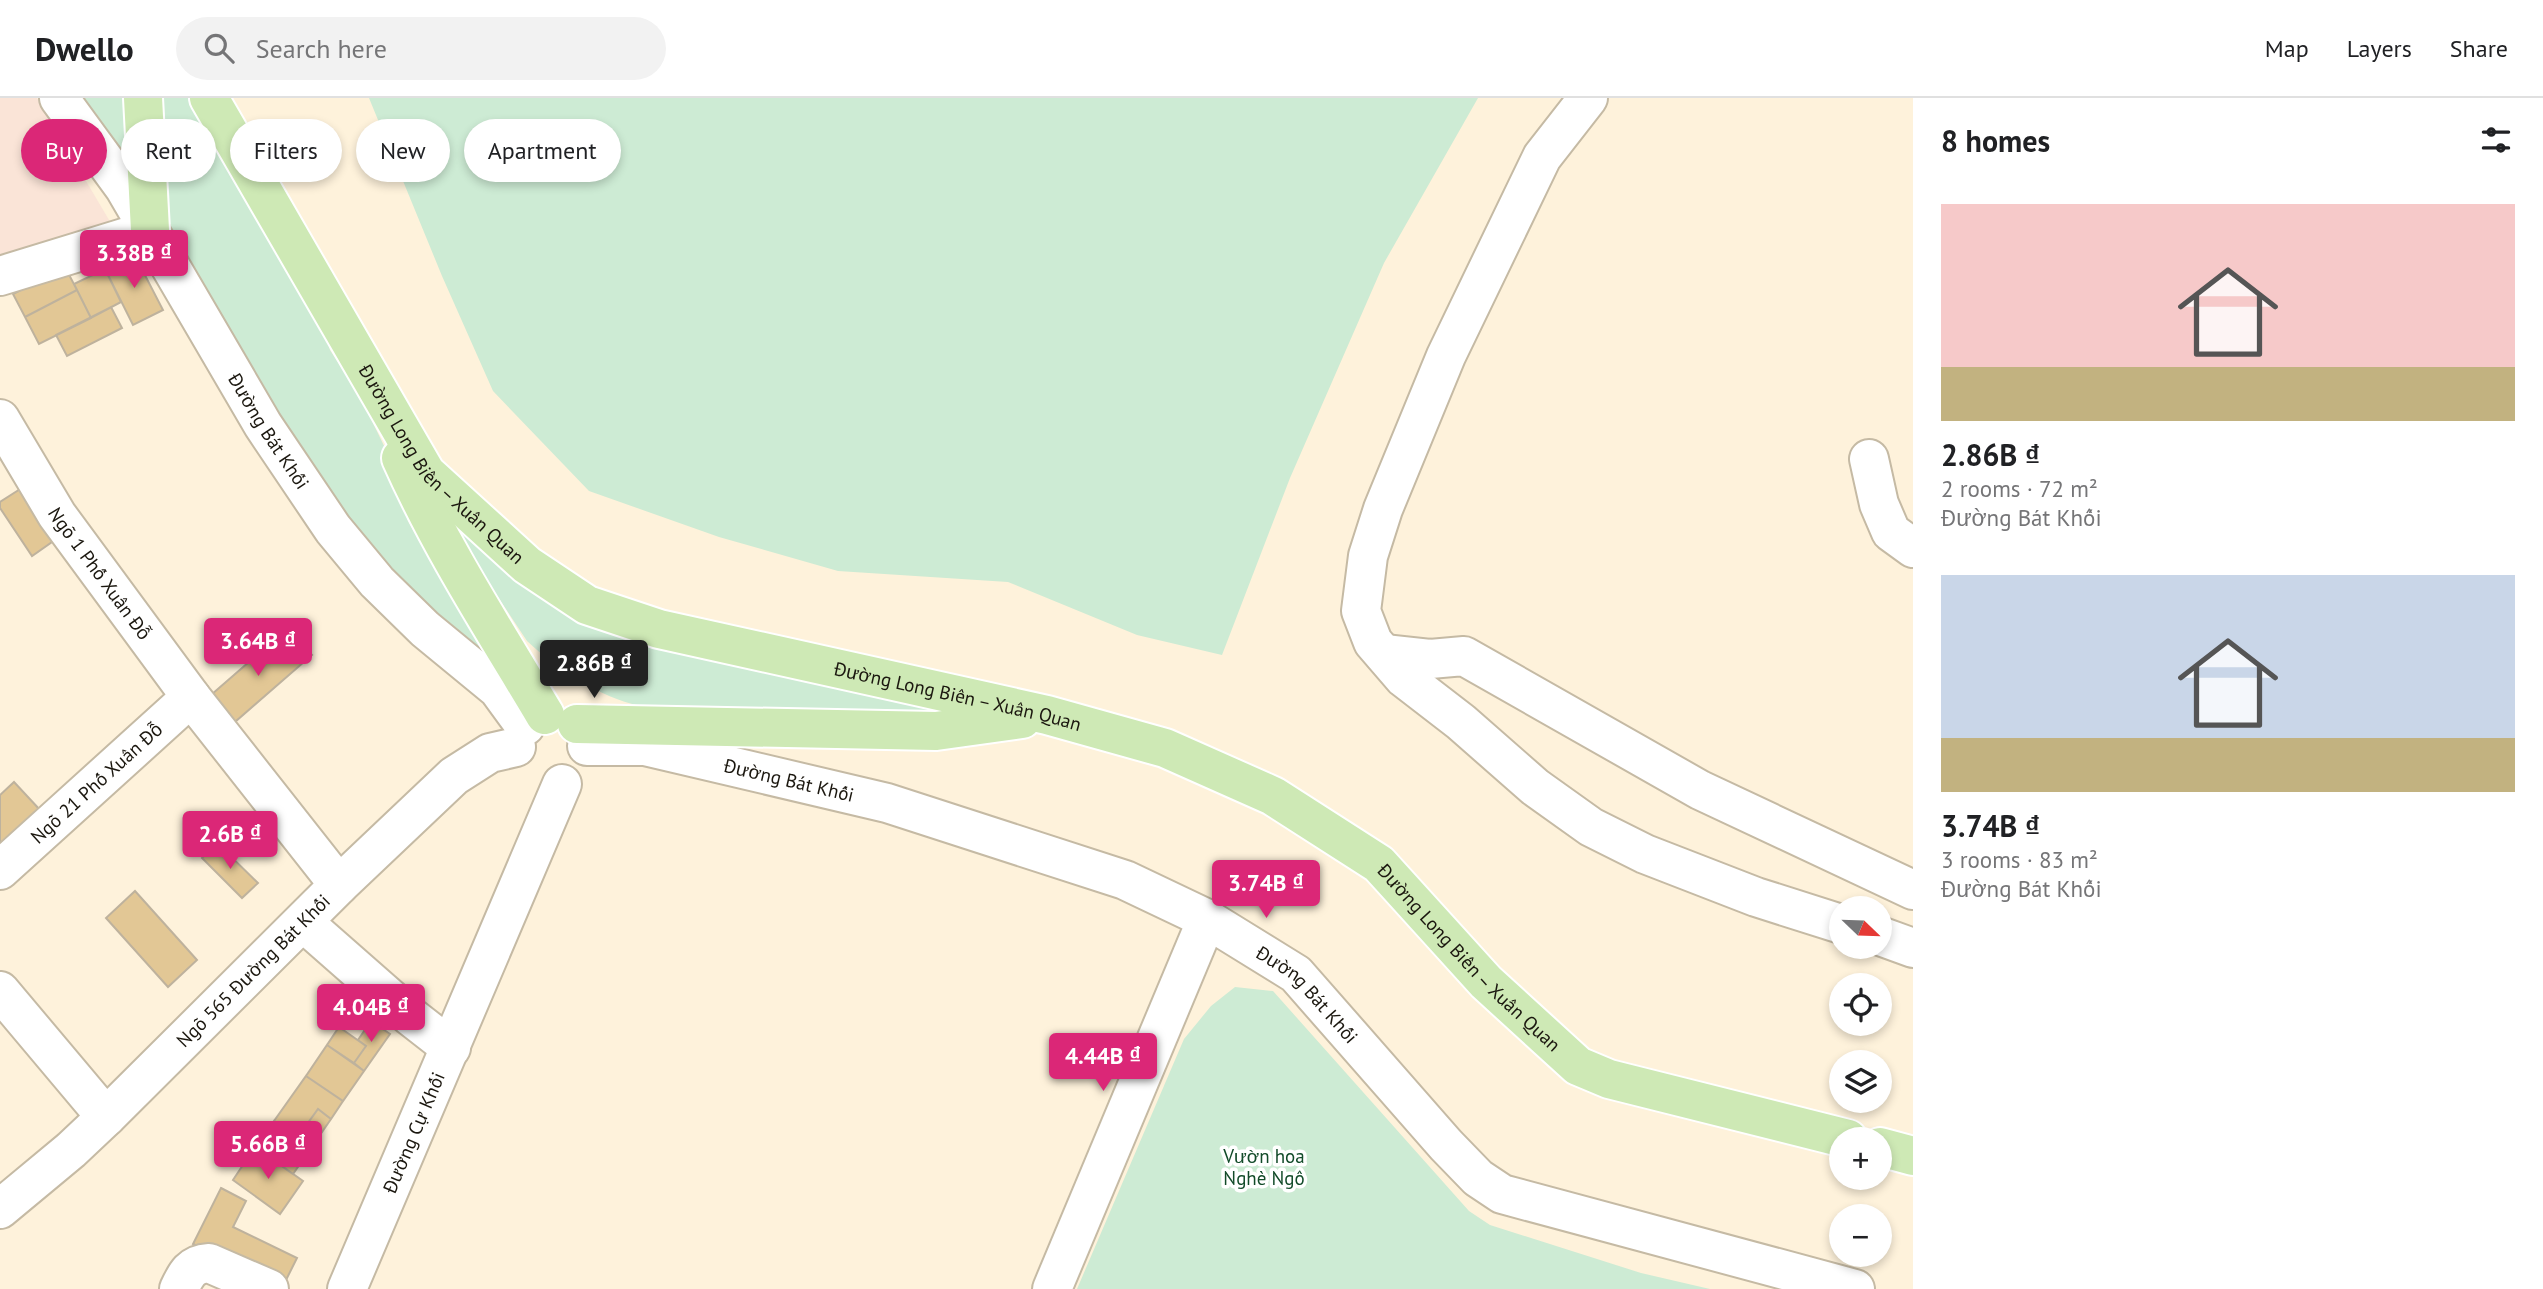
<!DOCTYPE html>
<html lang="en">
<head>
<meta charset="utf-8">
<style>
  body { margin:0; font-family:"PT Sans",sans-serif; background:#f2f2f2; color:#202124; height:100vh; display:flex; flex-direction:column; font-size:26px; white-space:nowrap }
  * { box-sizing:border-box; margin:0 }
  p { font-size:23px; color:#757577 }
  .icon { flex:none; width:38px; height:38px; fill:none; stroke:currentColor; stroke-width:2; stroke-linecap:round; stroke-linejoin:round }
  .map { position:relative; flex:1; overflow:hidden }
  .sheet { display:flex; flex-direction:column; background:#fff; width:630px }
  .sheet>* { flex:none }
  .banner { position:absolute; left:21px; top:21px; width:665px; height:63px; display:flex; gap:14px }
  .needle { width:46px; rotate:113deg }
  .tools { position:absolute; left:1829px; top:798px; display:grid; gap:14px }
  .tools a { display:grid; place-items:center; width:63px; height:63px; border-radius:50%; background:#fff; box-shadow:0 4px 10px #0003; font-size:35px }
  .price { position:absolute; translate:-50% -60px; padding:0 16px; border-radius:7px; background:#db2777; color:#fff; font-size:23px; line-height:46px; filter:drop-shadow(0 2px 4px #0008) }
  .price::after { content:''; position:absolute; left:50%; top:42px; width:21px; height:16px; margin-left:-10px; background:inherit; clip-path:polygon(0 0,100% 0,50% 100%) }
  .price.active { background:#222; color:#fff }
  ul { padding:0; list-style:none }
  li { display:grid; align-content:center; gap:14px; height:371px; padding:0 28px }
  li span { display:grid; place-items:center; height:217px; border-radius:0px; color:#555 }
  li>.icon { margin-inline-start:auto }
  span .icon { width:126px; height:126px; fill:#fffc; stroke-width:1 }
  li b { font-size:30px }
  h2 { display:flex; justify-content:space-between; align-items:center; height:84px; padding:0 28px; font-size:30px }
  .pill { padding:0 24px; border-radius:32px; background:#fff; box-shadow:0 4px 10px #0003; font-size:24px; line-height:63px }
  .pill.active { background:#db2777; color:#fff }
  header { display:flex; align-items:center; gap:42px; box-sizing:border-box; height:98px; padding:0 35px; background:#fff; border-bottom:2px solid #e0e0e0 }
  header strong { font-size:33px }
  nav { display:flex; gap:38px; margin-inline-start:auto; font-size:24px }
  .search { width:490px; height:63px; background:#f2f2f2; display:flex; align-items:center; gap:18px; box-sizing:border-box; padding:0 24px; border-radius:38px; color:#757577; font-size:26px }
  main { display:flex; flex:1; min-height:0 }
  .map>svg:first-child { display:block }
  .commercial { fill:#fae4d7 }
  .green { fill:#cdebd4 }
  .building { fill:#e2c795; stroke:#beb29d; stroke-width:2 }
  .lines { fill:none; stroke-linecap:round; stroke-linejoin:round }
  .minor-casing { stroke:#c5baa4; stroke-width:42 }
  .major-casing { stroke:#fff; stroke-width:42 }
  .minor { stroke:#fff; stroke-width:38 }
  .major { stroke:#cee9b5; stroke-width:38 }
  .labels { text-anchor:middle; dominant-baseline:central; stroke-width:7; stroke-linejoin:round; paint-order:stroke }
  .street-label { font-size:19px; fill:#1b170f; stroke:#fff }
  .park-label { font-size:19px; fill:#124b29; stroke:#fff }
</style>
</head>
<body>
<header>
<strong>Dwello</strong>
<div class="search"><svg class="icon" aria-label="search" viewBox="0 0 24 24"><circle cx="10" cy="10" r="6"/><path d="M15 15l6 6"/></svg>Search here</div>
<nav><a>Map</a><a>Layers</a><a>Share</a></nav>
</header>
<main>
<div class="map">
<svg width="1913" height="1191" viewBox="0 0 1913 1191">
  <rect width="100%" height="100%" fill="#fef2db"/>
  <path class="commercial" d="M0,0H37L112,127L0,160Z"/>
  <path class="green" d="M75,0H133L130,85Z
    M160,0H199L326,235L330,252L361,300L386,352L408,423L428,459L497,570L383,471L292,343L177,151L165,120Z
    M369,0H1478L1384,165L1290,380L1222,557L1137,537L1008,484L838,473L719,439L589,393L493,293L442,178Z
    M430,396L506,460L945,613L924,615L640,608C599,599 557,571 527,543Z
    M1235,889L1273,893L1469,1113L1490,1127L1641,1175L1710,1191H1077L1184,941L1211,908Z"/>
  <path class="building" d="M134,156L163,212L133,227L105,171Z
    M65,169L77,192L25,219L13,196Z
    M105,171L121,204L91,220L74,186Z
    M77,192L91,220L39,246L25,219Z
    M111,209L122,230L67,258L56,237Z
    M28,386L62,437L32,458L0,410V404Z
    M288,530L312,557L228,630L204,603Z
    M14,684L41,713L0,752V697Z
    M217,745L258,785L242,800L202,760Z
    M135,793L197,862L168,889L106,820Z
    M371,923L390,936L364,973L354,965L366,948L358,942Z
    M339,929L366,948L354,965L327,947Z
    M327,947L364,973L343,1003L306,978Z
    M306,978L343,1003L331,1021L318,1011L297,1040L274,1023Z
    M318,1011L331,1021L293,1076L255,1049L274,1023L297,1040Z
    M255,1049L303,1083L280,1116L233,1082Z
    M221,1090L246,1103L233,1129L297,1160L282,1190L193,1146Z"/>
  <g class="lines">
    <defs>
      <g id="minor">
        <path id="s1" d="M59,0L124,89L263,327L333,431L377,484L425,531L498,591L525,628"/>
        <path d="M1588,0L1542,59L1446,258L1383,411L1368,458L1361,513L1373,544L1404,580L1461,624L1535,689L1591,729L1645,756L1756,799L1841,826"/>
        <path d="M0,178L150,132"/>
        <path id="s2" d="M0,321L57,417L191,599L339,787"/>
        <path d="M1869,361L1879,406L1891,434L1913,450"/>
        <path d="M1384,556L1430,561L1464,558L1700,692L1913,792"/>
        <path id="s3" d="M587,648H645L887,705L1125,782L1207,821L1296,876L1446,1047L1478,1080L1502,1096L1855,1191"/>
        <path id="s4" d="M0,772L191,599"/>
        <path d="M303,824L410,918L451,950"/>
        <path d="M1880,838L1913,850"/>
        <path d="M0,893L106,1019"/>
        <path id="s5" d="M0,1111L71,1052L106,1019L339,787L454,678L490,655L516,649"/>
        <path d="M179,1191C186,1176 191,1166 209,1165L269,1191"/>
        <path id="s6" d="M347,1191L562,686"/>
        <path d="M1052,1191L1207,821"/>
      </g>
      <g id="major">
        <path d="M143,0L150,132"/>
        <path id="s7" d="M209,0L426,375L527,467L587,507L659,531L1047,617L1165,650L1273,698L1379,766L1486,884L1578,968L1609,981L1848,1041"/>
        <path d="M401,360C441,450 495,533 545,617"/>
        <path d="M577,626L936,633L1022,621"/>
        <path d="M1880,1049L1913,1058"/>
      </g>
    </defs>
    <use href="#minor" class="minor-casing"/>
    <use href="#major" class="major-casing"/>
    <use href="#minor" class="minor"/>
    <use href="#major" class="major"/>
  </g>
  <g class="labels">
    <g class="street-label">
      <text stroke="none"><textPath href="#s1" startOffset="394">Đường Bát Khối</textPath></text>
      <text stroke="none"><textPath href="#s7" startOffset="436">Đường Long Biên – Xuân Quan</textPath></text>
      <text stroke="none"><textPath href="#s2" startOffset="184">Ngõ 1 Phố Xuân Đỗ</textPath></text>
      <text stroke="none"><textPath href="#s7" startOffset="1024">Đường Long Biên – Xuân Quan</textPath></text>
      <text stroke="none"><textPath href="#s3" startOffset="206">Đường Bát Khối</textPath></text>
      <text stroke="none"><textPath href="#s4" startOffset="130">Ngõ 21 Phố Xuân Đỗ</textPath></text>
      <text stroke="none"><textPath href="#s7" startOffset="1612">Đường Long Biên – Xuân Quan</textPath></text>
      <text stroke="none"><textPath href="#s5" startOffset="348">Ngõ 565 Đường Bát Khối</textPath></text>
      <text stroke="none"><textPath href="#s3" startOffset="774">Đường Bát Khối</textPath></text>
      <text stroke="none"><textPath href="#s6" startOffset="170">Đường Cự Khối</textPath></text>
    </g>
    <g class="park-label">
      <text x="1264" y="1058">Vườn hoa<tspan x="1264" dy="22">Nghè Ngô</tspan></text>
    </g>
  </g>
</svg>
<div class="tools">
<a><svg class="needle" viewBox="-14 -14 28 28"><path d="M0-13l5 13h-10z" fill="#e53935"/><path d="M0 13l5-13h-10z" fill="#757577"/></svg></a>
<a><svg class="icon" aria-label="locate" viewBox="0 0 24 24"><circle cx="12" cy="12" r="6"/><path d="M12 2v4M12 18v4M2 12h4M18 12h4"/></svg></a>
<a><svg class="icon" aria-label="layers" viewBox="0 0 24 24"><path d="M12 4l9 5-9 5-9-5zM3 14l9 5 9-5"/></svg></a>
<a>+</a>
<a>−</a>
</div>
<b class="price" style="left:134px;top:192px">3.38B ₫</b>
<b class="price" style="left:258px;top:580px">3.64B ₫</b>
<b class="price active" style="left:594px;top:602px">2.86B ₫</b>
<b class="price" style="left:230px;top:773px">2.6B ₫</b>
<b class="price" style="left:1266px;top:822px">3.74B ₫</b>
<b class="price" style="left:371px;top:946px">4.04B ₫</b>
<b class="price" style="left:1103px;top:995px">4.44B ₫</b>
<b class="price" style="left:268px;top:1083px">5.66B ₫</b>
<div class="banner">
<a class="pill active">Buy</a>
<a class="pill">Rent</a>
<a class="pill">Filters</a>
<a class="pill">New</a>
<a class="pill">Apartment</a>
</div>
</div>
<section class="sheet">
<h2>8 homes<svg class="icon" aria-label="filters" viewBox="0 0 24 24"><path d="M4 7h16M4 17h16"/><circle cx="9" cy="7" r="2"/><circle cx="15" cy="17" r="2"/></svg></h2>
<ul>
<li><span style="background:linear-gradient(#f6c9c9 75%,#c2b280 0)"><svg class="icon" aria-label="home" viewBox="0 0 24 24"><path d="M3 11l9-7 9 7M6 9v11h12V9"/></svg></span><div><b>2.86B ₫</b><p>2 rooms · 72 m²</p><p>Đường Bát Khối</p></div></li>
<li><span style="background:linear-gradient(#c9d6e8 75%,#c2b280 0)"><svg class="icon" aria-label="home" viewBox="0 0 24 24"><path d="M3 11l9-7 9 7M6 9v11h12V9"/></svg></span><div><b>3.74B ₫</b><p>3 rooms · 83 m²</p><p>Đường Bát Khối</p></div></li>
</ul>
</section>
</main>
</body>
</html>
